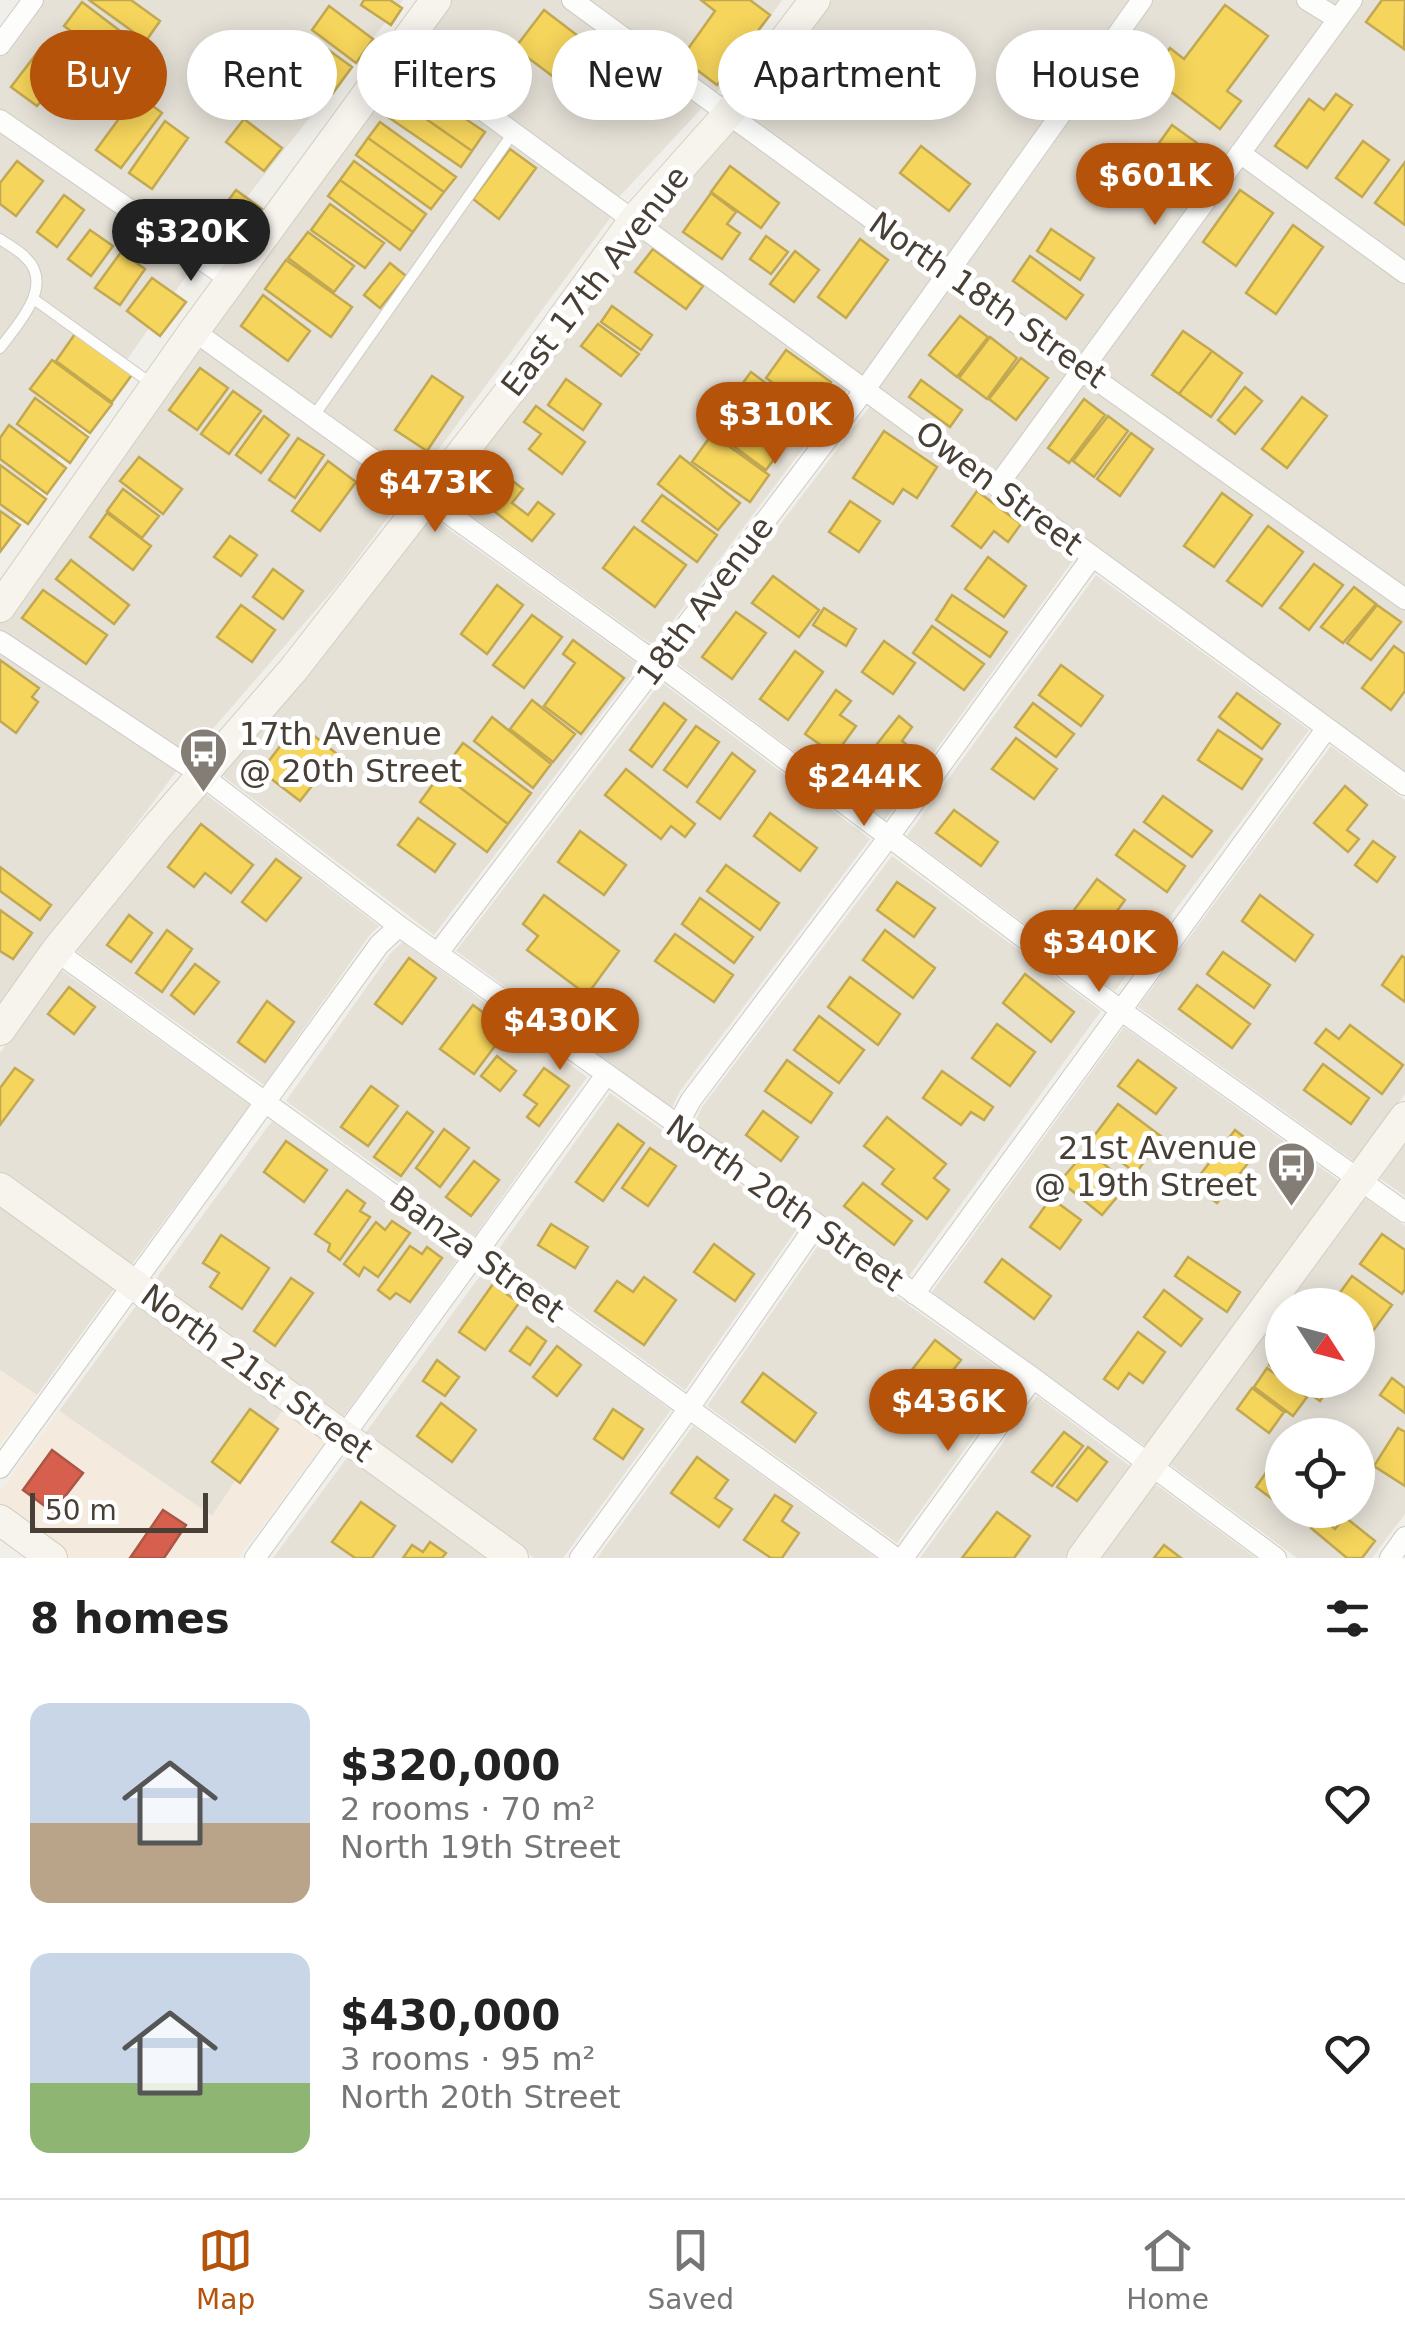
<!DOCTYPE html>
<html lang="en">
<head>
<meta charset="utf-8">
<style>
  body { margin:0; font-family:"DejaVu Sans",sans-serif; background:#f2f2f2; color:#222; height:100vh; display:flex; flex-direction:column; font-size:38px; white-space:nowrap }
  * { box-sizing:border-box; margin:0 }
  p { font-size:32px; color:#767676 }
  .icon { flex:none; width:55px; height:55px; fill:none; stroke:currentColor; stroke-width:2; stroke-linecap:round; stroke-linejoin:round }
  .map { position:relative; height:1558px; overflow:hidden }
  .sheet { display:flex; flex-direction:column; background:#fff; flex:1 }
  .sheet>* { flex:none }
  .banner { position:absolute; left:30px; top:30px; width:1345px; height:90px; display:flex; gap:20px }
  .needle { width:65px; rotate:126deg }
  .fabs { position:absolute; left:1265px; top:1288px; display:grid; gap:20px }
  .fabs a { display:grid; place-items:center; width:110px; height:110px; border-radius:50%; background:#fff; box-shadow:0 5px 25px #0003; font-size:50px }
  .scale { position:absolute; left:30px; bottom:25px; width:178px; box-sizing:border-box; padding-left:10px; border:5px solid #484036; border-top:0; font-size:28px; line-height:35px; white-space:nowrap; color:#484036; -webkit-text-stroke:8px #fff; paint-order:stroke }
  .price { position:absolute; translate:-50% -85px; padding:0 22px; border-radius:35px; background:#b45309; color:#fff; font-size:32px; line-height:65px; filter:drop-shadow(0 2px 5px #0008) }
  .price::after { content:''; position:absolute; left:50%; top:60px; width:30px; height:22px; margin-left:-15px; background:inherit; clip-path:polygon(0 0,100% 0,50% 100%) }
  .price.on { background:#222; color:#fff }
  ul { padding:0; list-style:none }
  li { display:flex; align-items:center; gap:30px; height:250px; padding:0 30px }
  li span { display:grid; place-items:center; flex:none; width:280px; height:200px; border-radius:20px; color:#555 }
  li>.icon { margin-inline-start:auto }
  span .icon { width:120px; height:120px; fill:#fffc; stroke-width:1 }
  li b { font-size:42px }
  h2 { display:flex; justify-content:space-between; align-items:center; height:120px; padding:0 30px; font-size:42px }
  .tag { padding:0 35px; border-radius:45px; background:#fff; box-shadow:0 5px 25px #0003; font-size:35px; line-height:90px }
  .tag.on { background:#b45309; color:#fff }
  .dock { display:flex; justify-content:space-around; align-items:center; height:140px; border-top:2px solid #e0e0e0; background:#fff; font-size:28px; color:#767676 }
  .dock a { display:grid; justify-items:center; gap:5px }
  .dock .on { color:#b45309 }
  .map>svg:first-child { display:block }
  .residential { fill:#e5e1d7; fill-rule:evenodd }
  .commercial { fill:#f4eadd }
  .homes { fill:#f6d55c; stroke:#c2a851; stroke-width:2.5 }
  .shops { fill:#d6604d; stroke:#ab5646; stroke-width:2.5 }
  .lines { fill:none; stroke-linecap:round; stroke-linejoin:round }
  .lane-casing { stroke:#cecbc6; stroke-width:12 }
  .street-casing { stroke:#cecbc6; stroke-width:22 }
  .secondary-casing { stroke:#d2cec2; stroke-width:32 }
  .lane { stroke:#fdfdfc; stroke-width:10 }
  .street { stroke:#fdfdfc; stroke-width:20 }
  .secondary { stroke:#f7f4ee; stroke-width:30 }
  .labels { text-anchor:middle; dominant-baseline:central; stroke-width:10; stroke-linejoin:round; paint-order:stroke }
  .street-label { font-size:32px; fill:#484036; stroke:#fff }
  .poi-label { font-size:32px; fill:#484036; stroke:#fff; text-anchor:start }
</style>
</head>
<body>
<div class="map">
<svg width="1405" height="1558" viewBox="0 0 1405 1558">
  <rect width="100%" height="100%" fill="#f1efea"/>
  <path class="residential" d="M39,0H403L201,255L0,539V54Z
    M439,0H564L699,95L701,109L619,197L561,177L395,56Z
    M579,0H782L714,96Z
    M832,0H1405V772L650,220L745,120Z
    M398,62L611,217L340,582L178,769L0,1006V620Z
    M638,237L847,390L654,646L445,497Z
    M870,406L1074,559L885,820L676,662Z
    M430,516L639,665L434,935L219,773Z
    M1096,575L1309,730L1115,991L907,836Z
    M661,682L870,839L680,1091L672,1108L456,951Z
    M1331,746L1405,800V1094L1355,1162L1138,1007Z
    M203,792L379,926L369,936L264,1085L75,950Z
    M892,856L1101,1011L909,1276L694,1124L702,1107Z
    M402,942L587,1077L474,1237L286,1101L390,954Z
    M60,969L250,1105L130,1267L0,1173V1053Z
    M1124,1027L1341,1182L1146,1447L932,1292Z
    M610,1093L798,1227L685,1390L496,1253Z
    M272,1121L459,1257L344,1416L300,1385L298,1387L153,1283Z
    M1405,1141V1196L1378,1177Z
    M1364,1197L1405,1226V1514L1372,1558H1297L1168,1463L1282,1308V1380H1358V1305H1284ZM1282,1435H1358V1510H1282Z
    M0,1203L116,1286L37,1395L0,1370Z
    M820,1243L1015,1380L897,1543L707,1406Z
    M482,1273L671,1410L563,1558H534L364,1435Z
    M138,1303L284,1408L212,1516L59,1411Z
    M1037,1396L1131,1467L1065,1558H920Z
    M693,1426L876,1558H597Z
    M349,1455L492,1558H273Z
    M1154,1483L1256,1558H1099Z"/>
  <path class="commercial" d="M0,1370L37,1395L0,1445Z
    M284,1408L327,1439L238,1558H73L0,1505V1492L59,1411L212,1516Z"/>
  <path class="homes" d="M89,0H131L160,21L146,41Z
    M364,0H390L402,8L391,25L361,5Z
    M701,0H750L770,15L717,85L689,64L693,59L685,53L715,11Z
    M1382,0H1405L1404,49L1366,22Z
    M82,2L136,43L119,66L64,26Z
    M1225,5L1268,36L1227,91L1241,101L1220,129L1150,76L1170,48L1184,59Z
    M329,6L373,39L356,63L312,30Z
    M544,10L599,52L571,90L515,48Z
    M312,38L352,67L333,93L280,54L289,41L303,51Z
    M43,45L69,65L37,106L11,87Z
    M604,52L635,76L606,114L575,91Z
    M411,82L485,132L472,151L399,100Z
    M137,94L162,113L121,168L96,150Z
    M1336,94L1352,105L1307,168L1275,146L1309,99L1324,110Z
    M399,100L472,151L461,167L388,117Z
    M244,119L282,148L264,171L226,142Z
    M165,121L188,138L152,189L129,173Z
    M380,122L456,177L444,192L368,138Z
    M1172,125L1204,148L1186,173L1154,150Z
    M368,138L444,192L431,209L356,155Z
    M1363,141L1389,160L1362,197L1336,178Z
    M921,146L970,184L949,211L900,173Z
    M510,149L536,168L499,219L473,199Z
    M17,161L43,181L16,216L0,204V183Z
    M354,161L426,214L413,232L340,180Z
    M1405,162V225L1375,203Z
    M730,166L779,203L761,228L711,192Z
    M340,180L413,232L400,250L328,196Z
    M236,190L262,209L232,251L205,232Z
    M1240,190L1273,213L1236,266L1203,242Z
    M711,193L736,212L727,224L740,233L722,259L683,232Z
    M64,195L84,210L57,247L37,232Z
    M330,204L384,243L365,268L311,230Z
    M1293,225L1323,247L1276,314L1246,293Z
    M1051,229L1094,258L1080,280L1037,251Z
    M90,230L113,246L91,276L68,259Z
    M308,232L354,266L334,292L288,258Z
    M766,236L788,252L771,274L750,259Z
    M860,239L888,260L846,318L818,297Z
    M653,249L703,286L686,309L635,272Z
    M795,251L819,270L794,302L770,284Z
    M121,252L145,269L120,305L95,288Z
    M1030,256L1083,295L1066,319L1013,281Z
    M286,260L352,307L331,337L265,289Z
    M390,263L406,276L380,308L364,295Z
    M152,278L186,302L160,336L127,311Z
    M263,295L310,331L288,361L241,326Z
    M612,306L652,335L641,350L601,322Z
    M960,316L988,337L957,377L929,355Z
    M598,324L639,354L621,376L581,346Z
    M77,331L134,372L112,402L56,361Z
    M1183,331L1212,351L1179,394L1152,375Z
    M990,337L1017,358L987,399L959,378Z
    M786,350L831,382L811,410L766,378Z
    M1212,351L1242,373L1211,417L1179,394Z
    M1021,358L1048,378L1016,420L989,399Z
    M52,360L112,404L90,433L30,389Z
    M200,368L228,388L197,430L169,410Z
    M751,372L807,414L787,441L730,400Z
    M432,376L463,397L427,451L395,430Z
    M566,379L601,404L583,430L548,405Z
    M921,380L962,410L950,427L909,397Z
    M1245,387L1262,401L1235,434L1218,420Z
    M233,391L261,411L229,454L201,434Z
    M1302,397L1327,416L1287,468L1262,449Z
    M35,398L88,437L70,463L17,424Z
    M1084,399L1105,415L1069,463L1048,448Z
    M536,406L585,442L562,474L529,449L541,434L524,422Z
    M736,407L786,443L766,470L717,434Z
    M264,416L289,435L261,473L236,455Z
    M1108,416L1128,431L1094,477L1073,461Z
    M9,425L66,468L47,494L0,459V438Z
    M884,431L937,467L917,498L903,489L893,504L853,478Z
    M1131,433L1153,449L1120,496L1097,479Z
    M712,434L769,475L750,502L692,462Z
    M298,438L324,455L295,498L269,480Z
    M680,456L740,503L718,530L658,484Z
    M139,457L182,489L163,514L120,481Z
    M328,461L356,482L320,531L292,511Z
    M0,465L46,499L28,524L0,504Z
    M492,465L523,489L512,503L528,515L538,502L554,514L532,541L470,492Z
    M123,489L159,516L142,538L107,511Z
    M977,491L1021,524L1008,542L994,531L981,548L952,526Z
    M1222,493L1252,515L1214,567L1184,546Z
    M662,495L717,535L697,562L642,521Z
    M850,501L880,521L859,552L829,532Z
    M0,511L20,525L0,552Z
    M107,513L151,546L133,570L90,537Z
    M1268,526L1303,552L1262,606L1227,581Z
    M634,527L686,565L655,607L603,568Z
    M230,536L257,555L241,576L214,557Z
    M988,557L1026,586L1004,617L965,589Z
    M71,560L129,605L114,624L56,579Z
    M1314,564L1343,585L1309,630L1280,608Z
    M273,569L303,591L283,619L253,597Z
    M773,576L819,610L799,637L752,603Z
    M497,585L523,605L487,654L461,634Z
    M1354,587L1376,604L1343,643L1321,627Z
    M43,590L107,635L86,664L22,618Z
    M952,595L1007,632L990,657L936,620Z
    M241,605L275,630L252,662L217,637Z
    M1377,605L1401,622L1371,660L1347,643Z
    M824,608L856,629L846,646L813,625Z
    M736,612L766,633L732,679L702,657Z
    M532,615L562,637L524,688L493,665Z
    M932,626L984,664L964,690L913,653Z
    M573,640L624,678L581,734L544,706L575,663L563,654Z
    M884,641L915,663L893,694L862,672Z
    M1394,646L1405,654V691L1391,710L1362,688Z
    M795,651L823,672L788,720L760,699Z
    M0,660L39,688L32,697L38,702L16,733L0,721Z
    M1061,665L1103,696L1081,726L1039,695Z
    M836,690L851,701L840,715L856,726L835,755L805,734Z
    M1237,693L1280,724L1262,749L1219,717Z
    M532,700L575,734L553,762L510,729Z
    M664,703L686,720L652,767L630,750Z
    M1033,703L1074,734L1056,757L1015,727Z
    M899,716L912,727L902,741L915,751L882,793L855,772Z
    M492,717L551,764L533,788L474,741Z
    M298,723L337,754L300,801L261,771Z
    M696,726L719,742L687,787L664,770Z
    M1218,730L1262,759L1242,789L1198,760Z
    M1016,738L1057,769L1034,799L992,769Z
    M463,743L531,793L508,824L441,773Z
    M732,753L755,771L720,819L697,802Z
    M626,769L695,824L685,837L671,826L661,839L605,795Z
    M441,773L508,824L487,852L420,802Z
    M1345,786L1367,805L1347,830L1359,839L1348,852L1314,823Z
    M1163,796L1212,831L1192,857L1144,822Z
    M954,810L998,842L981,866L936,833Z
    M770,813L817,848L800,871L754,836Z
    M418,818L455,844L435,872L398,845Z
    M201,824L253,865L231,893L205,873L194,887L168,867Z
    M1134,830L1185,866L1167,892L1116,855Z
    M580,831L626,865L604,895L558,862Z
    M1373,841L1395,857L1377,882L1355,865Z
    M276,859L301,878L266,921L242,902Z
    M726,865L779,903L760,930L707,891Z
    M0,867L51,905L40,920L0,891Z
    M1097,879L1125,900L1094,942L1066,921Z
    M897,882L935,908L914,937L877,910Z
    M544,895L619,951L587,995L527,950L538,936L523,924Z
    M1260,895L1313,935L1295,961L1242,921Z
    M700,898L753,937L734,963L682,924Z
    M0,910L32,933L13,959L0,951Z
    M129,915L152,933L131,962L107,945Z
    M167,930L192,949L162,992L136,973Z
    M885,930L935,968L913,998L863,960Z
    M675,934L733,975L714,1002L655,961Z
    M1223,952L1270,985L1254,1008L1207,974Z
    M1402,956L1405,958V1002L1382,985Z
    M409,958L436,978L402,1024L375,1004Z
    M195,964L219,982L194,1014L171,995Z
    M1025,974L1074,1012L1051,1042L1003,1003Z
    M850,977L900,1014L878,1045L828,1007Z
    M1197,985L1250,1024L1232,1048L1179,1009Z
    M69,987L95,1007L74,1034L48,1014Z
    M267,1001L294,1022L265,1062L238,1042Z
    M473,1005L507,1030L474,1074L440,1049Z
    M819,1016L864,1050L839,1083L794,1050Z
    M997,1024L1035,1052L1010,1086L972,1058Z
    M1350,1025L1403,1065L1382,1094L1315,1043L1326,1029L1339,1039Z
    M497,1056L516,1071L500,1091L481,1076Z
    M787,1060L832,1093L811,1123L765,1091Z
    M1138,1060L1176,1088L1156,1114L1118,1086Z
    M1323,1064L1369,1098L1351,1124L1304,1090Z
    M15,1068L33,1080L0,1125V1088Z
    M544,1068L569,1086L539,1126L527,1117L537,1104L524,1095Z
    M942,1071L993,1107L984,1120L971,1112L961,1125L923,1098Z
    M371,1086L398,1106L368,1146L341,1127Z
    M1118,1104L1162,1137L1136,1173L1091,1140Z
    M763,1111L798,1137L781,1161L746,1135Z
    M407,1112L433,1132L401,1176L374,1157Z
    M887,1117L946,1164L934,1178L949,1190L927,1219L882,1184L894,1169L864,1146Z
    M618,1124L644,1143L603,1201L576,1182Z
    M444,1129L469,1148L440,1187L416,1168Z
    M1235,1130L1259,1149L1217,1203L1192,1185Z
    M286,1141L327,1170L304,1202L264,1172Z
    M650,1148L676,1166L648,1206L622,1188Z
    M1087,1150L1128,1184L1102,1215L1060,1181Z
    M474,1161L499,1180L471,1216L446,1197Z
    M863,1183L912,1221L894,1245L844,1206Z
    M347,1190L365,1203L360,1211L370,1217L340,1260L328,1251L330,1244L315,1234Z
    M1051,1198L1081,1220L1060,1249L1030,1227Z
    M392,1221L410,1233L378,1277L364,1267L359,1276L344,1264L376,1222L385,1230Z
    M551,1224L588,1247L575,1268L538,1245Z
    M1382,1234L1405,1250V1289L1402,1294L1360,1264Z
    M221,1235L269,1268L242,1309L210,1287L219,1273L203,1263Z
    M714,1244L754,1274L735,1301L694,1272Z
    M410,1246L422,1254L427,1247L442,1258L410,1302L396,1293L390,1299L378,1290Z
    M1188,1257L1240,1292L1227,1312L1175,1276Z
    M1002,1259L1051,1296L1034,1319L985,1282Z
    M1352,1276L1392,1305L1370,1335L1358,1325V1305H1331Z
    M644,1277L676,1300L644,1345L595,1311L617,1281L633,1292Z
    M291,1278L313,1293L275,1346L254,1331Z
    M493,1284L519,1303L485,1350L459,1332Z
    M1164,1290L1202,1319L1181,1346L1144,1317Z
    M527,1327L546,1341L530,1365L510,1351Z
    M1138,1332L1165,1352L1143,1383L1129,1373L1118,1389L1104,1379Z
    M935,1340L961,1360L919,1413L894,1393Z
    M557,1346L581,1365L557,1396L533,1377Z
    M1282,1346V1375L1269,1365Z
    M437,1360L459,1377L445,1396L423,1381Z
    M1267,1368L1307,1397L1293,1416L1254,1387Z
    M763,1373L816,1413L795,1442L742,1402Z
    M962,1375L980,1387L955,1425L937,1413Z
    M1392,1378L1405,1388V1413L1380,1395Z
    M1290,1380H1334L1320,1401Z
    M1252,1388L1284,1412L1269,1433L1237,1409Z
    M441,1403L476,1430L452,1462L417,1436Z
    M250,1409L278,1429L240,1483L212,1462Z
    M613,1409L643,1429L623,1459L594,1439Z
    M1398,1428L1405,1432V1486L1374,1466Z
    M1064,1432L1083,1446L1052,1486L1032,1472Z
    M1088,1447L1107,1462L1077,1501L1057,1487Z
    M1279,1454L1282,1456V1491L1275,1501L1256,1487Z
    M697,1457L728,1480L715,1498L732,1509L719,1527L671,1493Z
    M775,1495L792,1506L782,1521L799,1533L782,1558H771L744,1540Z
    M361,1502L395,1526L372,1558H355L332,1542Z
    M997,1512L1030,1536L1014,1558H962Z
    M1320,1516L1335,1529L1345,1517L1375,1541L1362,1558H1347L1311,1528Z
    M430,1542L446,1553L442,1558H403L412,1545L423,1552Z
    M1164,1545L1181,1558H1154Z"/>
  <path class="shops" d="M52,1450L83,1473L53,1512L23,1490Z
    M163,1510L186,1525L164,1558H130Z"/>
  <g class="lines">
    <defs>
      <path id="lane" d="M0,239C8,245 19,250 26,258C55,286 17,325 0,348
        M35,300L152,384
        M313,417L513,133"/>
      <path id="street" d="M572,0L946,273L1405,599
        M1307,0L1338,19
        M0,45L33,0
        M399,49L1405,785
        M0,120L231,280
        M1240,153L1405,273
        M194,331L658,664L1119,1009L1405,1212
        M998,485L1352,0
        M0,641L200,774L399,926L1033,1378L1276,1558
        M56,951L896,1558
        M438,953L866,388L1142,0
        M677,1126L691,1100L888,838L1092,557
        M914,1294L1327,728
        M0,1468L379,945L399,926
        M255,1558L606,1075
        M580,1558L689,1408L816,1225
        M903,1558L1033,1378
        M1390,1558L1405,1537"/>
      <path id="secondary" d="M0,607L194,331L436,0
        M0,1030L56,951L156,828L293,670L514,386L634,220L729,113L815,0
        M0,1188L513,1558
        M0,1520L52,1558
        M1082,1558L1405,1117"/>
    </defs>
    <use href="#lane" class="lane-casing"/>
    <use href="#street" class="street-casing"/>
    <use href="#secondary" class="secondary-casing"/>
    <use href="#lane" class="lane"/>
    <use href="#street" class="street"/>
    <use href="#secondary" class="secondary"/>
  </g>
  <defs>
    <symbol id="bus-pin" viewBox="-11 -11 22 30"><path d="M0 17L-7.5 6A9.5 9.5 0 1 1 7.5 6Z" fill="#837d75" stroke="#fff"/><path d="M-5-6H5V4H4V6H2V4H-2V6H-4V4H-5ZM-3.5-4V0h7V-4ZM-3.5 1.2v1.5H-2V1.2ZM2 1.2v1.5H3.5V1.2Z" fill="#fff"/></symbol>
  </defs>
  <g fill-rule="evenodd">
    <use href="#bus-pin" x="176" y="724" width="55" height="75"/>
    <use href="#bus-pin" x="1264" y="1138" width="55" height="75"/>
  </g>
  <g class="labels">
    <g class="street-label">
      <text transform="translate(595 281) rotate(-52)">East 17th Avenue</text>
      <text transform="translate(988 300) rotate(35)">North 18th Street</text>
      <text transform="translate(999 488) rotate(37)">Owen Street</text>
      <text transform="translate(705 601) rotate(-53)">18th Avenue</text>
      <text transform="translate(785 1203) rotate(35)">North 20th Street</text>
      <text transform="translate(477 1254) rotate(36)">Banza Street</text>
      <text transform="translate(257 1373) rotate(36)">North 21st Street</text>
    </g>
    <g class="poi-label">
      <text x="239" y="734">17th Avenue<tspan x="239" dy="37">@ 20th Street</tspan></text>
      <text x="1257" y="1148" text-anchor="end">21st Avenue<tspan x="1257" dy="37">@ 19th Street</tspan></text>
    </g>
  </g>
</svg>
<div class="fabs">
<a><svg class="needle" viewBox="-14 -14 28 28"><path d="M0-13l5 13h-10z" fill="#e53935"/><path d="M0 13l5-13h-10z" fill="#767676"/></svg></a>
<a><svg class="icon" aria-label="locate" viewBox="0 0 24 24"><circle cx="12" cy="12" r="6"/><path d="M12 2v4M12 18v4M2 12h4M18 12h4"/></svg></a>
</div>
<div class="scale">50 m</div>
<b class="price" style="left:1155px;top:228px">$601K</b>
<b class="price on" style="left:191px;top:284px">$320K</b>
<b class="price" style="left:775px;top:467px">$310K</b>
<b class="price" style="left:435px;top:535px">$473K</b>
<b class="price" style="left:864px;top:829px">$244K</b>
<b class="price" style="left:1099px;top:995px">$340K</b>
<b class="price" style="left:560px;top:1073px">$430K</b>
<b class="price" style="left:948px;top:1454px">$436K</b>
<div class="banner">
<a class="tag on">Buy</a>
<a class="tag">Rent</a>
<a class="tag">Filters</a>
<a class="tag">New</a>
<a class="tag">Apartment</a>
<a class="tag">House</a>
</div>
</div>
<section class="sheet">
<h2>8 homes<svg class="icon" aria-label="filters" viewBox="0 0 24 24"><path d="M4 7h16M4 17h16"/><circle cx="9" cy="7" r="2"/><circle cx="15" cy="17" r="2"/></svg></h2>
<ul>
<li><span style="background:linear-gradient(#c9d6e8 60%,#b9a48a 0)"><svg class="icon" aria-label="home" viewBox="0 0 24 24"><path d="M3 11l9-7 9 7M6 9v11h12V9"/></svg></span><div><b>$320,000</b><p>2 rooms · 70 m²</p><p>North 19th Street</p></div><svg class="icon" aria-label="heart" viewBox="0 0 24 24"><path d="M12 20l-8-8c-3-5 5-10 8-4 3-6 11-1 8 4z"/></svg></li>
<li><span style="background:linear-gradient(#c9d6e8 65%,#8fb573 0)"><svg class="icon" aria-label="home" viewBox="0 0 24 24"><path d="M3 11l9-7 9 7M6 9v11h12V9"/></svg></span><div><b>$430,000</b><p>3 rooms · 95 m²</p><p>North 20th Street</p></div><svg class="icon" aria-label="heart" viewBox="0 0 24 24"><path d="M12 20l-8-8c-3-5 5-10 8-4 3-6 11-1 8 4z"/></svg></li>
</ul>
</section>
<nav class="dock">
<a class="on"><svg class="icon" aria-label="map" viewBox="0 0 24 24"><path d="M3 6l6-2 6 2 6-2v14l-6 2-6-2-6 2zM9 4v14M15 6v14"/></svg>Map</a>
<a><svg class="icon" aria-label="saved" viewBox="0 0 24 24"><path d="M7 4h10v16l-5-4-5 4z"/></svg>Saved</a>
<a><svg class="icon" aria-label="home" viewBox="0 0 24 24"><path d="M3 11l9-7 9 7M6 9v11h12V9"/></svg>Home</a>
</nav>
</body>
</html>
